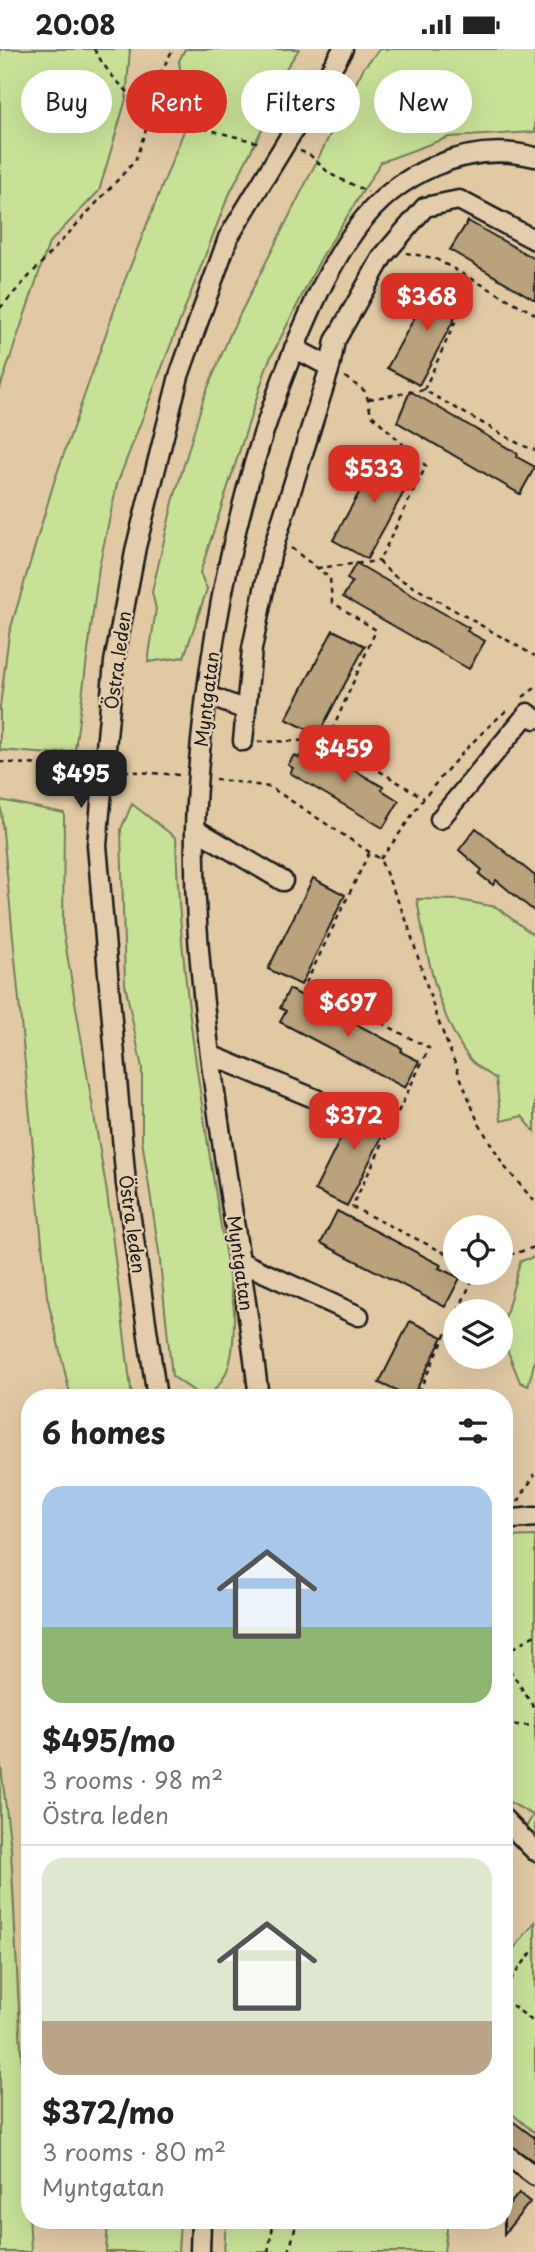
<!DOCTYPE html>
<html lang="en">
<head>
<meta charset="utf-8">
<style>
  body { margin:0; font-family:"Playpen Sans",sans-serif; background:#f2f2f2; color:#222; height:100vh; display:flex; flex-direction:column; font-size:26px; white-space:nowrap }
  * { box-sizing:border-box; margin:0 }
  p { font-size:23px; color:#767676 }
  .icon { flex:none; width:38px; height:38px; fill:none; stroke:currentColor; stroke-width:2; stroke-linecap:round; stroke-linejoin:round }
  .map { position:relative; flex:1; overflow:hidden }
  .panel { position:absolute; left:21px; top:1340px; width:492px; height:840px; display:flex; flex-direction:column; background:#fff; border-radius:28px; box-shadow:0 7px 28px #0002 }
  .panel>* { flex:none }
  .top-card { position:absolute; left:21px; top:21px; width:494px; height:63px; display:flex; gap:14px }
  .buttons { position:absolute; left:443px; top:1166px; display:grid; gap:14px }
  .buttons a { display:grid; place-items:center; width:70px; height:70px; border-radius:50%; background:#fff; box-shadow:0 7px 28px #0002; font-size:35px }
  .price { position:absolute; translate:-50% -60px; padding:0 16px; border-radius:14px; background:#d93025; color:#fff; font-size:23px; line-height:46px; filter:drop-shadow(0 2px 4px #0008) }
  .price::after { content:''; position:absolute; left:50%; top:42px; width:21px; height:16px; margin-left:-10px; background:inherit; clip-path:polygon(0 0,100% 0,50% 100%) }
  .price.active { background:#222; color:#fff }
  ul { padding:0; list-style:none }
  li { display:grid; align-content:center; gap:14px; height:371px; padding:0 21px }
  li+li { border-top:2px solid #e0e0e0 }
  li span { display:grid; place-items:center; height:217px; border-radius:21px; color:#555 }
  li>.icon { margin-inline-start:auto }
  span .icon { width:126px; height:126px; fill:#fffc; stroke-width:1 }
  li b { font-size:30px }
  h2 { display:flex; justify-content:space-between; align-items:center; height:84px; padding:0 21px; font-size:30px }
  .pill { padding:0 24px; border-radius:32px; background:#fff; box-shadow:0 7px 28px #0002; font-size:24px; line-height:63px }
  .pill.active { background:#d93025; color:#fff }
  .status { display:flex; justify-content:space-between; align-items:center; height:49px; padding:0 35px; background:#fff; direction:ltr }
  .status svg { height:19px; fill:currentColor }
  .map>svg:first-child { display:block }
  .green { fill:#c8e197; stroke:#727e5a; stroke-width:2 }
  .building { fill:#b9a27c; stroke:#1c1c1c; stroke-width:2 }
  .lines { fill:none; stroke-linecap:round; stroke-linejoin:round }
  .minor-casing { stroke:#1c1c1c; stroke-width:23 }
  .path { stroke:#1c1c1c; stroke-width:2.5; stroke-dasharray:5 5; stroke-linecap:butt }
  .minor { stroke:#e3cdac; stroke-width:18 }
  .labels { text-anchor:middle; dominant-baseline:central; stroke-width:5; stroke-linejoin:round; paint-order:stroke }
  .street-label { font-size:18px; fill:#1c1c1c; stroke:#e3cdac }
</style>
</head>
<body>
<div class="status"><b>20:08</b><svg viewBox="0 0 49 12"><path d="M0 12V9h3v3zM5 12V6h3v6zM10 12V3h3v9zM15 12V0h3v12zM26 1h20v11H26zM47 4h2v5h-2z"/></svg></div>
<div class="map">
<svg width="535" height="2203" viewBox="0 0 535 2203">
  <rect width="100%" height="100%" fill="#e1c9a4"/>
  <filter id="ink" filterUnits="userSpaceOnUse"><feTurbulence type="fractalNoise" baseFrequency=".0143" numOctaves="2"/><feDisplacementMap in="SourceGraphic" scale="14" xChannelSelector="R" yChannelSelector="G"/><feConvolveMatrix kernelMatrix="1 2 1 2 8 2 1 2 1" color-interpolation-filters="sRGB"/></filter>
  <g filter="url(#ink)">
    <path class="green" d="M0,0H130L126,50L99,142L49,194L0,339Z
      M185,0H299L285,21L261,82L227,150L117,435L99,518L75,701L50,705L0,701V658L9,585L54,433L123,236L187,74L179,12Z
      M380,0H535V83L449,88L381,113L321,209L268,314L200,524L207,540L184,608L148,613L156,560L152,543L173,453L204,348L231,283L364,18Z
      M0,751L64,764L63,881L107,1144L132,1349H71L47,1247Z
      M132,755L176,789C180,947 210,1104 234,1260C234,1293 235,1330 204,1349L172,1327L159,1203L142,1091V1019L125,935L121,780Z
      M417,850L459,851L496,858L535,887V1083L522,1067L501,1072L496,1030C488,1024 477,1018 470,1010C438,970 425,899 417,850Z
      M535,1208V1311L528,1337L520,1333L501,1285L520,1212Z
      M535,1487V1791L524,1782L533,1766L504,1750V1488Z
      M0,1709L11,1800L31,2203H0Z
      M535,1873V2084L504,2058V1912Z
      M108,2172H180L178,2203H106Z
      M226,2172H448L444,2203H224Z"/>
    <path class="building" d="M468,172L535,210V251L450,201Z
      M435,231L466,248L419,336L387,319Z
      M410,342L518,405L517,408L535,418L520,445L397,373Z
      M382,402L416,421L367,510L333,491Z
      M356,514L469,579L467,582L485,592L469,620L343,548L352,533L347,530Z
      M333,581L365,597L318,686L286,670Z
      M308,694L383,738L382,741L399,752L383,779L290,724L293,719L288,716L294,706L299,709Z
      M476,779L535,827V863L496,831L493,836L479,825L482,821L459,801Z
      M313,829L345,846L301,936L268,920Z
      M289,940L402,999L401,1003L419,1012L405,1039L280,973L286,962L280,959Z
      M360,1050L393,1066L347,1157L315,1141Z
      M337,1162L441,1216L439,1219L460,1229L445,1258L321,1194Z
      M410,1272L443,1288L412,1349L379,1334Z
      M511,2071L535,2089V2113L504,2093V2080Z
      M519,2144L530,2153L504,2185V2162Z"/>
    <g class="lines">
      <defs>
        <path id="minor" d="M294,299L330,318L335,292L383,207L425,158L459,151L535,191
          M206,646L246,661
          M243,692L252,600L271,506L330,318
          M440,770L528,664L535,670
          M197,781L283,832
          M213,1007L316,1050
          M241,1213L359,1267
          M157,1349L126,1135L97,796L114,613L136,498L179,327L228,189L343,0
          M259,1349C240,1191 207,1031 197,873C194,825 194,772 198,724C210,581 238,439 292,305C310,262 328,218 356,180C396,124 468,91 535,108
          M504,1471L535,1468
          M504,1770L535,1802
          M504,2104L535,2127
          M200,2203L201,2172"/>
      </defs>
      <use href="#minor" class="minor-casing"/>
      <path class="path" d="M94,0C133,70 190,75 260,94
        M300,102L309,105L330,125L368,143
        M406,204L434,209L535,265
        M0,259L135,112L152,63L161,23L173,0
        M345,328L366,343L371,365L426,417L379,512L391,525L535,607
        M424,341L474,232
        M369,350L424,341L521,396L535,401
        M291,499L330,529L332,553L376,581L328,691
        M317,519L379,512
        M523,648L535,639
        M258,693L328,691L424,749
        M0,713L80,719
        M124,722L180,726
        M215,730L270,738L380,810L407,873L436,966L478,1073L504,1117L535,1153
        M369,804L306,934L429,999L352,1158L455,1209
        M380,810C397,790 409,769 425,748C449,717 477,687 507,661
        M500,1209L535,1198
        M458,1262L476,1223
        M423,1349L417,1346L455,1267
        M504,1441L505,1454
        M518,1453L535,1425
        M504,1604L535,1586
        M504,1612L535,1660
        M504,1675L535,1677
        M504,1939L535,1899
        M504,1950L535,1974
        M268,2203L274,2172
        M289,2203L297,2172"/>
      <use href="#minor" class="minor"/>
    </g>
  </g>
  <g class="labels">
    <g class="street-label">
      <text transform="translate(117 611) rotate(-82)">Östra leden</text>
      <text transform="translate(206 650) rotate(-83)">Myntgatan</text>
      <text transform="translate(133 1175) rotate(82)">Östra leden</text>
      <text transform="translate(241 1214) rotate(82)">Myntgatan</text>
    </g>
  </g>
</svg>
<div class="buttons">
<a><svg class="icon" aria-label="locate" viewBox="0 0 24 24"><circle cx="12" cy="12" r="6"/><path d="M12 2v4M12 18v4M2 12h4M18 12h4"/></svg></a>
<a><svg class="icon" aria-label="layers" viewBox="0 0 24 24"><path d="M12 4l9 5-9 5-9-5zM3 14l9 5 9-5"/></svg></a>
</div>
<b class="price" style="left:427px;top:284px">$368</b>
<b class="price" style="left:374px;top:456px">$533</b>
<b class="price" style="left:344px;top:736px">$459</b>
<b class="price active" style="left:81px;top:761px">$495</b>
<b class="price" style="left:348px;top:990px">$697</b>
<b class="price" style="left:354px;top:1103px">$372</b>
<div class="top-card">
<a class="pill">Buy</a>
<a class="pill active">Rent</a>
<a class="pill">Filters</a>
<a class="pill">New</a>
</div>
<section class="panel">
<h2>6 homes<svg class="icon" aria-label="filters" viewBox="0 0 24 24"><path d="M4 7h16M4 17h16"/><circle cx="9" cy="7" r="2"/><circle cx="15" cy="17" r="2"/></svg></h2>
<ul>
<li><span style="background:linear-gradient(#a9c7e8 65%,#8fb573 0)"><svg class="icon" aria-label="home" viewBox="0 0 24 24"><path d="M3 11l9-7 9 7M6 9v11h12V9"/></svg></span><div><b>$495/mo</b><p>3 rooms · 98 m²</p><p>Östra leden</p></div></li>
<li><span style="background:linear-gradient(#dfe7d0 75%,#b9a48a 0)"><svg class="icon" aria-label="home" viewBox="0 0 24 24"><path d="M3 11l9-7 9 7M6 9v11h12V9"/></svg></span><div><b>$372/mo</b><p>3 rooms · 80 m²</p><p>Myntgatan</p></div></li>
</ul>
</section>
</div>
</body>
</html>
